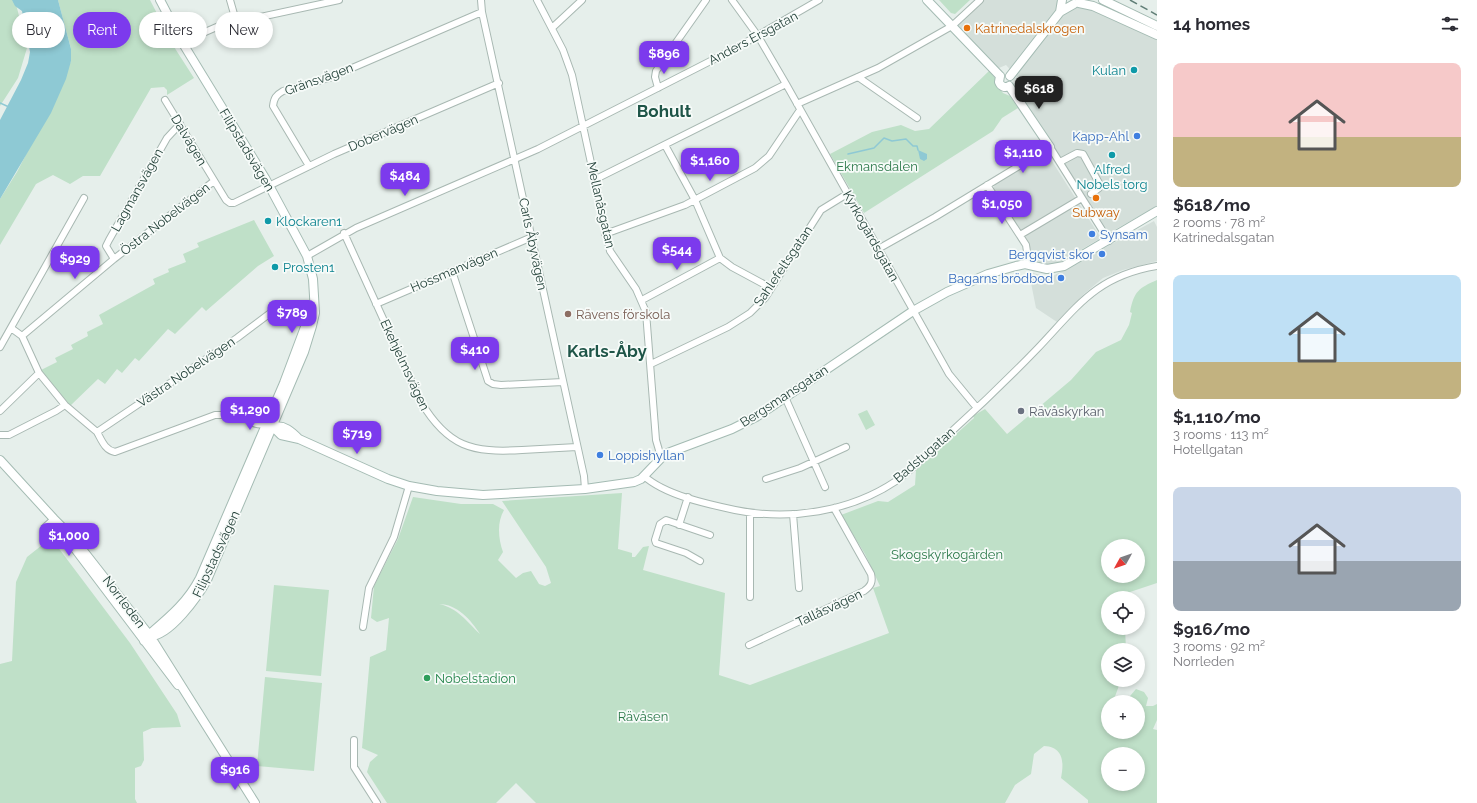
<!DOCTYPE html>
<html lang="en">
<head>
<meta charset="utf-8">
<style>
  body { margin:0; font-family:Raleway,sans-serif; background:#f2f2f3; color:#2b2b33; height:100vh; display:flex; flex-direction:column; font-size:15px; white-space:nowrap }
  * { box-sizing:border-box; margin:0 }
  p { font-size:13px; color:#7c7c81 }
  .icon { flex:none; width:22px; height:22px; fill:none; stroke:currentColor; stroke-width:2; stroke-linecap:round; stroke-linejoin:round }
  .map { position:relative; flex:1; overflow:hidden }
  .drawer { display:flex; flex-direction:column; background:#fff; width:320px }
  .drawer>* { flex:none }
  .hud { position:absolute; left:12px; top:12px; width:380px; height:36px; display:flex; gap:8px }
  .needle { width:26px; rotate:230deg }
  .tools { position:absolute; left:1101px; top:539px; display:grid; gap:8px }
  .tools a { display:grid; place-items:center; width:44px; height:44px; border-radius:50%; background:#fff; box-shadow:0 2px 6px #0003; font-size:20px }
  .price { position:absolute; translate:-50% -34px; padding:0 9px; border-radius:8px; background:#7c3aed; color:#fff; font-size:13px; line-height:26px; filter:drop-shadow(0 1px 2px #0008) }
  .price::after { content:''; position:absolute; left:50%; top:24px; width:12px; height:9px; margin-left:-6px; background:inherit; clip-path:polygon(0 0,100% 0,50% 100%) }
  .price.on { background:#222; color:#fff }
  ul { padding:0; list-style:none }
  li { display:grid; align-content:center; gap:8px; height:212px; padding:0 16px }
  li span { display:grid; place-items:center; height:124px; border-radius:8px; color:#555 }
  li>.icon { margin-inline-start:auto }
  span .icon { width:72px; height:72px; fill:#fffc; stroke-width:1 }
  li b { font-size:17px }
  h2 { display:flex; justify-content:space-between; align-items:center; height:48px; padding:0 16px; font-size:17px }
  .chip { padding:0 14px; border-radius:18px; background:#fff; box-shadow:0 2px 6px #0003; font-size:14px; line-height:36px }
  .chip.on { background:#7c3aed; color:#fff }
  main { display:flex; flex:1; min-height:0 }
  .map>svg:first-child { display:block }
  .built { fill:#d4dfda }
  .green { fill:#bfe0c8; fill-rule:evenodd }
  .water { fill:#8ec9d4 }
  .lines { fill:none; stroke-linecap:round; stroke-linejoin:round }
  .stream { stroke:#8ec9d4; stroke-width:1.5 }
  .street-casing { stroke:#a8b8b2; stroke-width:8 }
  .secondary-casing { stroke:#a4bbb3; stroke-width:10 }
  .street { stroke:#fff; stroke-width:6 }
  .secondary { stroke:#fff; stroke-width:8 }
  .rail { stroke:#5f7d75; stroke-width:1.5; stroke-dasharray:8 4; stroke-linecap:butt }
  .food-dot { fill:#e8710a; stroke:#f7fbf9; stroke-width:1.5 }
  .culture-dot { fill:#0f9aa8; stroke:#f7fbf9; stroke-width:1.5 }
  .shop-dot { fill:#3f7fe0; stroke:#f7fbf9; stroke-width:1.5 }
  .education-dot { fill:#8d6e63; stroke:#f7fbf9; stroke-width:1.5 }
  .worship-dot { fill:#6b7280; stroke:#f7fbf9; stroke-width:1.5 }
  .leisure-dot { fill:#2e9e5b; stroke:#f7fbf9; stroke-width:1.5 }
  .labels { text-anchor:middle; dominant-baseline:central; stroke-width:3.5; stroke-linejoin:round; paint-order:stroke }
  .food-label { font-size:13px; fill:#c56008; stroke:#f7fbf9; text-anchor:start }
  .street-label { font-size:13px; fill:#24423a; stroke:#f7fbf9 }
  .culture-label { font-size:13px; fill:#0d838f; stroke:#f7fbf9; text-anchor:start }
  .shop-label { font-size:13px; fill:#366cbe; stroke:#f7fbf9; text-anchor:end }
  .park-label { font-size:13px; fill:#2d7a4b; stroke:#f7fbf9 }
  .education-label { font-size:13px; fill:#785e54; stroke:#f7fbf9; text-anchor:start }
  .worship-label { font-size:13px; fill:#5b616d; stroke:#f7fbf9; text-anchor:start }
  .leisure-label { font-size:13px; fill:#27864d; stroke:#f7fbf9; text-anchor:start }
  .district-label { font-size:17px; font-weight:bold; fill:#1f5548; stroke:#f7fbf9 }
</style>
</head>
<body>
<main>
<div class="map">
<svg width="1157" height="803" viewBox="0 0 1157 803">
  <rect width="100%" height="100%" fill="#e6efeb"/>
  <path class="built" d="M984,0H1056L1071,8L1077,6L1084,7L1157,39V206L1109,233L1016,89L1019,79L1006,65L999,68L957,26Z
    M1048,155L1101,238L1053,266L1044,267L1039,262L993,190L995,184L1040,156Z
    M1154,221L1157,227V261L1123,270L1103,278L1084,294L1057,322L1036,308L1031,283L1033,273L1044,276H1053Z"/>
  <path class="green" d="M0,0H15L27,48L18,78L0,106Z
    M58,0H150L176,50L194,78L167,95V90L164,87L151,88L100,176H83L70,184L53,175L36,184L0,245V199L17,172L36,135L71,61V49Z
    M939,0H970L955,14L951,13Z
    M989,71L995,78L996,84L1003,93L1010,96L1018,108L1002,118L993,131L864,213L830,154L872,132L901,125L915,131L929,129Z
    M254,220L274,256L258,266L206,311L202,307L175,334L168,329L139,361L135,358L122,373L117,369L105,384L98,379L70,406L41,370L57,362L55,358L73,349L71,345L88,336L87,332L103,324L99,315L155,284L153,279L169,272L168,269L186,262L183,254L199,247L197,243Z
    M1157,280V583L1124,594V598H1108V628H1125L1126,650H1108V680H1121L1113,702H1108V732H1138V702H1125L1136,689L1144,692L1148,698L1146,706H1153L1157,704V720L1153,729L1157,730V803H1088V800L1061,778C1064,763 1064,747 1044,746L1034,754L1031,774L1015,785L1005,803H536L516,783L496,803H387L367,772L370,762L378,755L362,748L370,657L386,650L389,618L377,622L371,618L374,586L398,539L413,497L461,504H493L504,510C497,522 498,538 503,552L498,560L516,578L523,573L531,571L539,584L545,586L551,583L546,567L502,501L622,493L618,549L632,553V557H635L643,547L649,546L643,570L725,593L719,675L750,685L889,633L873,588L880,586L865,554L841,515L878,501L888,502L915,485L916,470L974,418L973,416L985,409L1007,434L1071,380L1096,352L1121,340L1129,325L1132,313L1130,312C1134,291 1139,288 1157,280ZM1108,546H1138V576H1108ZM439,604C457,604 471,620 480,634C467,622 458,608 439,604ZM1108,754H1138V784H1108Z
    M867,410L875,425L866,430L858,414Z
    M51,538L130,643L177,714L181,727L152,728L143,732L144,760L141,766L135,768V799L137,803H0V664L12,661L16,582L27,557Z
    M274,585L329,590L321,676L266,671Z
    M265,677L322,683L314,771L257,766Z"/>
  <path class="water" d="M12,0H58L71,49V61L66,79L51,113L0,199V120L21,80L28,63L30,52L22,11L15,6Z
    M918,150L927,154V159L924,161L920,159Z"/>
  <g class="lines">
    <path class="stream" d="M0,103L9,107
      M848,154L874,148L884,138L892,141L906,139L913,146H917L918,150"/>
    <defs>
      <path id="street" d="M230,0L236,21
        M481,0L482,12L584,476L585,489
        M537,0L563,50L572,75L610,251L636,289L646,312L656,440L661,457
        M732,0L758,36L786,84L949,374L977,408
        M552,28L582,0
        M182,42L219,26L339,0
        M858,77L917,118
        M658,88L655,77L656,71L706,0
        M165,100L226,200L230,203H234L334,154L499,83
        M797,104L878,68L952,26L980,0
        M665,145L695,200L720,258L732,267L771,288
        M1060,162L1077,153L1083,154L1099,183V188L1091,194
        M309,166L273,106C274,98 276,95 283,91L329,78L482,12
        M594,180L786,84
        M987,185L1026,245L1028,258L1027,265
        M344,233L421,402C448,447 472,453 522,450C540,449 559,448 577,447
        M605,234L685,205L755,168L769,156L800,110
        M1020,235L1082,198
        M878,249L935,217L1050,147L1109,241
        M307,256L356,228L538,149L736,48L819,0
        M114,259L106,246L109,240L167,138L180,124
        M452,271L488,381L493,384L501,385L563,382
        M642,300L720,258
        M376,304L532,237
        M11,328L22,336
        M0,347L84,198
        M651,364L728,327L750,313L765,298L821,210L847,194
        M39,373L65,405L97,432L237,338L277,308L289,304L313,306
        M785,397L825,487
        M0,411L39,373L22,336L114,259L214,181
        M97,432C102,441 105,450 115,452L215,415H247L261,418L265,424C255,426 249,421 241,415
        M0,435H9L56,411L65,405
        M644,476C665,495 707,504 735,510C789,521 850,512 896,481C916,467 933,448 951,432C981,405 1009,378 1037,349C1077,307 1096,276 1157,266
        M766,479L800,468L846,447
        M793,514L799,588
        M679,525L688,497
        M45,527L54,519
        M700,561L686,553L656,543L655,540L660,524L666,520L710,535
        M750,597V513
        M363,627L369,588L394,537L409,486
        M749,645L864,591C871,586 873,582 871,574L834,508
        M354,740V767L377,803"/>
      <path id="secondary" d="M927,0L1000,76
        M1103,0L1157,26
        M1079,3L1093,6L1157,35
        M1060,12L1062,0
        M1000,76L999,82C1001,87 1005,88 1009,86
        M1010,76L1060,12L1074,4
        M1009,86L1050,147
        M273,427L281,435L299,439L388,479L409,486L437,491L483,495L585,489L634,482L641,479L665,454L732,429L756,417L913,311L947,292L988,274L1016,266L1025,264L1047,269L1064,266L1157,211
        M273,427C284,424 292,432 299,439
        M0,460L54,519L74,539L150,636L255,803
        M73,546L178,685
        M150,636C170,636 198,596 207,580L304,352L312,326L315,313L313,279L307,256L265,178L182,42L160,0
        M144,641L150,636L152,632C172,615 188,601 200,578L284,383L311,311"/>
    </defs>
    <use href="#street" class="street-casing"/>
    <use href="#secondary" class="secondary-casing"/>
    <use href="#street" class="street"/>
    <use href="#secondary" class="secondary"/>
    <path class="rail" d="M1130,0L1157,15"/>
  </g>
  <g class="food-dot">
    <circle cx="967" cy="28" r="4"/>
    <circle cx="1096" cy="198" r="4"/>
  </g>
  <g class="culture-dot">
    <circle cx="1134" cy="70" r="4"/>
    <circle cx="1112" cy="155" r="4"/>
    <circle cx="268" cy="221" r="4"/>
    <circle cx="275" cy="267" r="4"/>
  </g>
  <g class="shop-dot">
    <circle cx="1137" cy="136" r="4"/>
    <circle cx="1092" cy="234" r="4"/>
    <circle cx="1102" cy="254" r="4"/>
    <circle cx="1061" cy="278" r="4"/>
    <circle cx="600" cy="455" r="4"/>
  </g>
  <circle class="education-dot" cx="568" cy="314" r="4"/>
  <circle class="worship-dot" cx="1021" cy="411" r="4"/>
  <circle class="leisure-dot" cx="427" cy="678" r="4"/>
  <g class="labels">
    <g class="food-label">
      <text x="975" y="28">Katrinedalskrogen</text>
      <text x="1096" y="212" text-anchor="middle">Subway</text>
    </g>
    <g class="street-label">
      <text transform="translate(753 38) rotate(-28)">Anders Ersgatan</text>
      <text transform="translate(319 79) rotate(-20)">Gränsvägen</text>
      <text transform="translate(383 133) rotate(-23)">Dobervägen</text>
      <text transform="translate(189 140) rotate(59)">Dalvägen</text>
      <text transform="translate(247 150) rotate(59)">Filipstadsvägen</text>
      <text transform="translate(137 190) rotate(-61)">Lagmansvägen</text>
      <text transform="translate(601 205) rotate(77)">Mellanåsgatan</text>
      <text transform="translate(165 219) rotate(-38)">Östra Nobelvägen</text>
      <text transform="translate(871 236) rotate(61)">Kyrkogårdsgatan</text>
      <text transform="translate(533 244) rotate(78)">Carls Åbyvägen</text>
      <text transform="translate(783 266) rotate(-56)">Sahlefeltsgatan</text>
      <text transform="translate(454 270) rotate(-23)">Hossmanvägen</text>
      <text transform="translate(405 365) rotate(65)">Ekehjelmsvägen</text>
      <text transform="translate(186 372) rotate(-34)">Västra Nobelvägen</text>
      <text transform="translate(784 396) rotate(-33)">Bergsmansgatan</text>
      <text transform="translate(924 455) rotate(-41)">Badstugatan</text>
      <text transform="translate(216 554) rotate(-65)">Filipstadsvägen</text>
      <text transform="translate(124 602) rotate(53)">Norrleden</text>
      <text transform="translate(829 608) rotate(-25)">Tallåsvägen</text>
    </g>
    <g class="culture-label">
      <text x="1126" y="70" text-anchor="end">Kulan</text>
      <text x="1112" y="169" text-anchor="middle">Alfred<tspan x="1112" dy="15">Nobels torg</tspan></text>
      <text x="276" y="221">Klockaren1</text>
      <text x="283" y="267">Prosten1</text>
    </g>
    <g class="shop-label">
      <text x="1129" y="136">Kapp-Ahl</text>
      <text x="1100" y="234" text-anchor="start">Synsam</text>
      <text x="1094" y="254">Bergqvist skor</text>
      <text x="1053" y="278">Bagarns brödbod</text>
      <text x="608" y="455" text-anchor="start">Loppishyllan</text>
    </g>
    <g class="park-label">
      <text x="877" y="166">Ekmansdalen</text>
      <text x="947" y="554">Skogskyrkogården</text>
      <text x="643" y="716">Rävåsen</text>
    </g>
    <g class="education-label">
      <text x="576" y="314">Rävens förskola</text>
    </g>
    <g class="worship-label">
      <text x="1029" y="411">Rävåskyrkan</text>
    </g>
    <g class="leisure-label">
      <text x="435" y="678">Nobelstadion</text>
    </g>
    <g class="district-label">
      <text x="664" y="111">Bohult</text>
      <text x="607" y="351">Karls-Åby</text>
    </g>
  </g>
</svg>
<div class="tools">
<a><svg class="needle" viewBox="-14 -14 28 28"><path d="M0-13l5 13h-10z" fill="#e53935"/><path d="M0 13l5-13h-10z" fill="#7c7c81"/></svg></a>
<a><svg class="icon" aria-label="locate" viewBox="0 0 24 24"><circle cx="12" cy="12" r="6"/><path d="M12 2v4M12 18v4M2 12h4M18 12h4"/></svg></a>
<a><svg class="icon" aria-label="layers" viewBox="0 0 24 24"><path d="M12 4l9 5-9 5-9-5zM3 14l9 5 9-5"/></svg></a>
<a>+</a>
<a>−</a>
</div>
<b class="price" style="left:664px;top:75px">$896</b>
<b class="price on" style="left:1039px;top:110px">$618</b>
<b class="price" style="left:1023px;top:174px">$1,110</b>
<b class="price" style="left:710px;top:182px">$1,160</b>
<b class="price" style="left:405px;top:197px">$484</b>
<b class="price" style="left:1002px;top:225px">$1,050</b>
<b class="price" style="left:677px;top:271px">$544</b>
<b class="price" style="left:75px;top:280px">$929</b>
<b class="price" style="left:292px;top:334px">$789</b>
<b class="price" style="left:475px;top:371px">$410</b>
<b class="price" style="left:250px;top:431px">$1,290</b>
<b class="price" style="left:357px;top:455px">$719</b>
<b class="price" style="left:69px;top:557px">$1,000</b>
<b class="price" style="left:235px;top:791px">$916</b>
<div class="hud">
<a class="chip">Buy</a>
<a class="chip on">Rent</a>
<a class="chip">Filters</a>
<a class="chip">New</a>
</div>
</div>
<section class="drawer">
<h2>14 homes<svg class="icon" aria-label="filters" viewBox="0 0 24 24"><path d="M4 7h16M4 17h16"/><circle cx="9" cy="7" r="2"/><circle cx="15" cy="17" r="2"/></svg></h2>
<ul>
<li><span style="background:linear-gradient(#f6c9c9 60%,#c2b280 0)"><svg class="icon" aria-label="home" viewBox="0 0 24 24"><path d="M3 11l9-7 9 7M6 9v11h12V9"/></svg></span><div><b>$618/mo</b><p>2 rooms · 78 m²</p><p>Katrinedalsgatan</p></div></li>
<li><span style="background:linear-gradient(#bfe0f5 70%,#c2b280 0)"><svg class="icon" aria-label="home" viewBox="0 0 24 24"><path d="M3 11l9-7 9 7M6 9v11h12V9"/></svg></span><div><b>$1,110/mo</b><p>3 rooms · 113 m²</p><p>Hotellgatan</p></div></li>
<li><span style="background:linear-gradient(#c9d6e8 60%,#9aa5b1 0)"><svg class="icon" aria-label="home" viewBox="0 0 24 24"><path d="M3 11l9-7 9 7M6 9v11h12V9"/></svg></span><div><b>$916/mo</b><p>3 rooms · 92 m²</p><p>Norrleden</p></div></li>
</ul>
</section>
</main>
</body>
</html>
